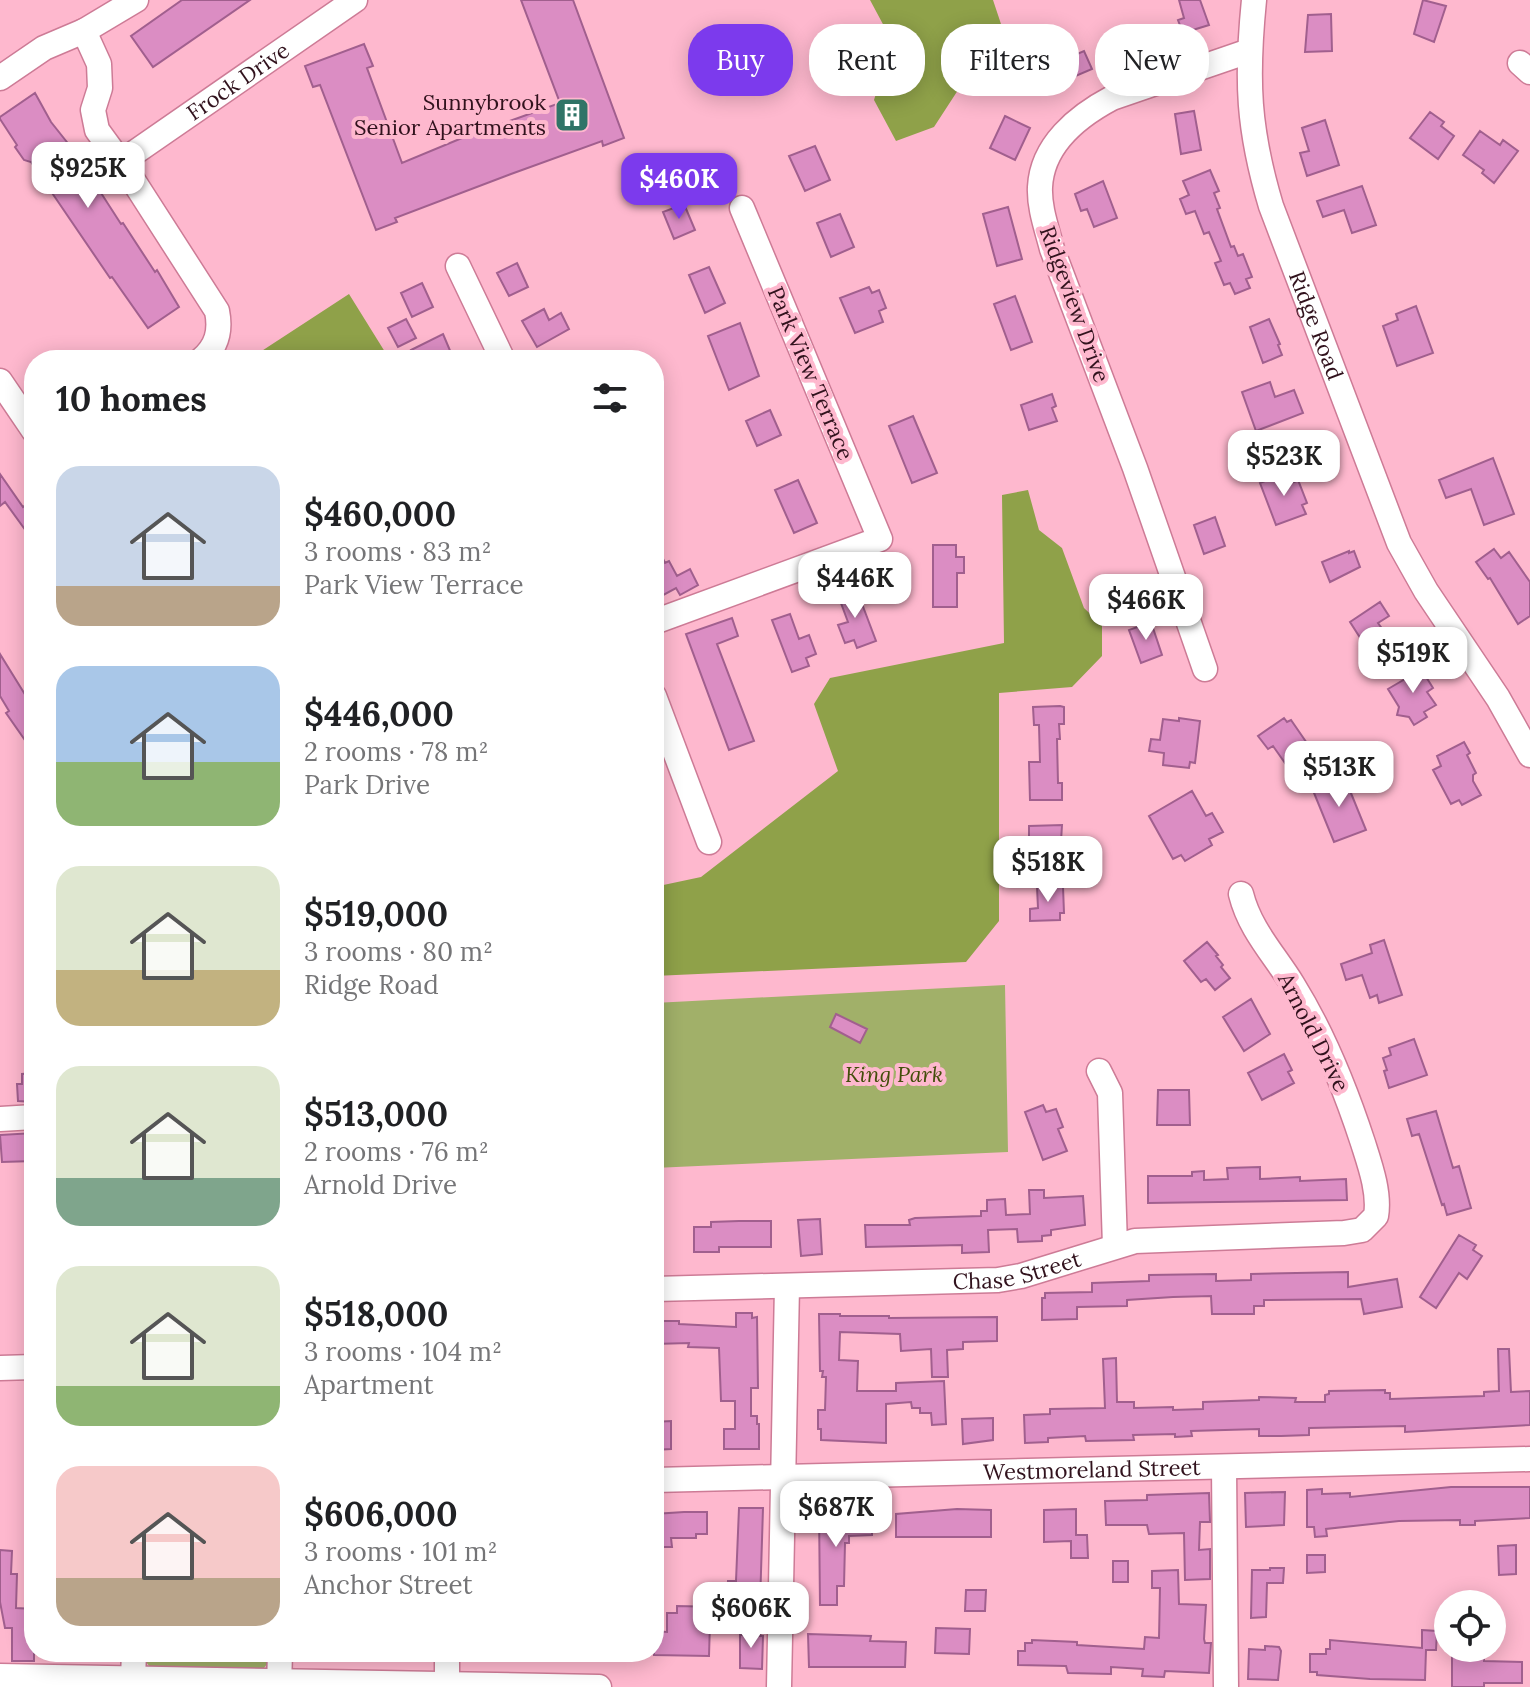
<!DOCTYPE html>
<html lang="en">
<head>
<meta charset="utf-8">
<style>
  body { margin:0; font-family:Lora,serif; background:#f2f2f2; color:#202124; height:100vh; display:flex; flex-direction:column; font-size:30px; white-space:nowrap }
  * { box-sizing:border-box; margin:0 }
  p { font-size:26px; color:#757577 }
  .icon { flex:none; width:44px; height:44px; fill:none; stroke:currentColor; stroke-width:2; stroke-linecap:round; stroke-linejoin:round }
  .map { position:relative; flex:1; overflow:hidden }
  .side { position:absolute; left:24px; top:350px; width:640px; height:1312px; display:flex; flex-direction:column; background:#fff; border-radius:32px; box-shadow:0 4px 20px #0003 }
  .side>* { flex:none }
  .guide { position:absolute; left:688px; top:24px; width:722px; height:72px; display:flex; gap:16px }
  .tools { position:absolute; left:1434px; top:1590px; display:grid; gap:16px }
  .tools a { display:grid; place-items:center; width:72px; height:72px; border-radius:50%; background:#fff; box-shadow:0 4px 20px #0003; font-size:40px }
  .price { position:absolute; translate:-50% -68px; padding:0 18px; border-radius:16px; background:#fff; color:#222; font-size:26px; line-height:52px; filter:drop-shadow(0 2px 4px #0008) }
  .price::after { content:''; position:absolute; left:50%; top:48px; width:24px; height:18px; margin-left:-12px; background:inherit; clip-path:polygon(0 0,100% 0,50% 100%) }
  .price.selected { background:#7c3aed; color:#fff }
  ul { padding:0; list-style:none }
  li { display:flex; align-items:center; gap:24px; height:200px; padding:0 32px }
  li span { display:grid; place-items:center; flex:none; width:224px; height:160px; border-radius:24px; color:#555 }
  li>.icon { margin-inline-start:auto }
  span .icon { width:96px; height:96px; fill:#fffc; stroke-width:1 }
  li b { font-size:34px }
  h2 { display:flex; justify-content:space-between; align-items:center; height:96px; padding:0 32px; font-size:34px }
  .pill { padding:0 28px; border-radius:32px; background:#fff; box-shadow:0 4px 20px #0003; font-size:28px; line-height:72px }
  .pill.selected { background:#7c3aed; color:#fff }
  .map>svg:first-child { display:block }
  .green { fill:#a1b069 }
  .forest { fill:#8fa149 }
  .building { fill:#db8dc3; stroke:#a15f8e; stroke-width:2 }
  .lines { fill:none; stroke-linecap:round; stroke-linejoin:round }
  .minor-casing { stroke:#cd7b96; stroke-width:27 }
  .minor { stroke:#fff; stroke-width:24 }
  .labels { text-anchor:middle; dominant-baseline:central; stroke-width:8; stroke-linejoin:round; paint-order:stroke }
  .street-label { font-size:22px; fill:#31121d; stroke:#feb8ce }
  .poi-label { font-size:22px; fill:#31121d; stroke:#feb8ce; text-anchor:end }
  .park-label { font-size:22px; font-style:italic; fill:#434e0b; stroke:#feb8ce }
</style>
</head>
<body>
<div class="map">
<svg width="1530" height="1687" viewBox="0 0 1530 1687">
  <rect width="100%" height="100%" fill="#feb8ce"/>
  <path class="green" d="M1005,985L1008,1152L654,1168V1003Z
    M145,1652H270L268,1663L263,1669L151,1668L146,1662Z"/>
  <path class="forest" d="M870,0H993L1001,24L934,127L896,141L874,100L892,41Z
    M349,294L390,360H248Z
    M1028,490L1039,530L1062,548L1084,608L1102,625V656L1072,687L999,693V921L966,962L654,976V887L701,877L838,771L814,704L830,678L1004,643L1002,495Z"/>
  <path class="building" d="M182,0H250L153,67L131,36Z
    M521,0H573L624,138L603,146L602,141L511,174L395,218L397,222L376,230L320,85L313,87L305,66L364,44L373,66L367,68L402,163L462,138L560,103Z
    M1179,0H1200L1209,25L1183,33L1178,20L1184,18Z
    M1423,0L1446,6L1434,42L1414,34Z
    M1331,14L1332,51L1305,52L1308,15Z
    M1065,50L1068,58L1084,51L1092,69L1036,93L1027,73L1050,63L1048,57Z
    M35,93L51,122L74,151L121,224L123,223L155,272L157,270L179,307L148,328L112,277L110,278L31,162L24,160L15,147L17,145L0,119V117Z
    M1194,111L1201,150L1181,154L1175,114Z
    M1430,112L1444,122L1441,126L1454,136L1438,159L1410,138Z
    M1005,116L1030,128L1015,160L990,148Z
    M1325,120L1339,165L1307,176L1300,153L1309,151L1302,128Z
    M1480,131L1500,145L1503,140L1518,151L1494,183L1482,173L1484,170L1463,155Z
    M815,146L830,180L805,191L789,156Z
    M1210,170L1219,191L1214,193L1220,208L1217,209L1231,247L1234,246L1238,256L1243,254L1252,277L1246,279L1250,288L1235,294L1230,283L1224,285L1215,263L1221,261L1209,232L1204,234L1195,211L1186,214L1180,199L1189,195L1183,181Z
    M1103,181L1117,218L1094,227L1087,209L1081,211L1075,194Z
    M1362,186L1376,225L1352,233L1344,210L1323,217L1317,201Z
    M684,204L695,230L674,239L663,212Z
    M1008,207L1022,259L997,266L983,214Z
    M840,214L854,247L831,257L817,223Z
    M517,263L528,287L509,296L497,273Z
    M709,267L725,303L705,313L689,275Z
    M422,283L433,307L412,317L401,293Z
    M869,287L872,293L879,290L886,308L879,311L883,322L855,333L840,298Z
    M1015,296L1032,342L1011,350L994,304Z
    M1416,306L1433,353L1397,366L1383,326L1398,320L1396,314Z
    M544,309L549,320L561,313L569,329L537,347L522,321Z
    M406,319L416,338L398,347L388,328Z
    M1269,319L1280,344L1278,345L1282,355L1263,363L1250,327Z
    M740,323L759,376L729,390L708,336Z
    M443,334L454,360H430L428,356L416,360L411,350Z
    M1270,382L1275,397L1294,390L1303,413L1256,431L1242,392Z
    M1052,394L1056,406L1052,408L1057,421L1029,430L1021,405Z
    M770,410L781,435L757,446L746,421Z
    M913,416L937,473L912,483L889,426Z
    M1493,458L1514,514L1484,525L1471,489L1446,498L1439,480Z
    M1290,471L1294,482L1298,480L1307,503L1302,505L1306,514L1276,525L1260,483Z
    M0,474L23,507L34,499V542L5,502L0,506Z
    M798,480L817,523L794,533L775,490Z
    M1215,517L1225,546L1204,554L1194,525Z
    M654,540L665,563L669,561L677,576L690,569L698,585L680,595L676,588L654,600Z
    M933,545H956V557H964V573H957V607H933Z
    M1494,549L1501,558L1509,552L1530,582V616L1518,624L1490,578L1488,579L1476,562Z
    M1349,551V553L1354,551L1360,567L1330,582L1322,562Z
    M856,588L876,641L857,648L854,640L845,643L838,625L848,622L838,595Z
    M1380,602L1389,616L1378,623L1388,637L1383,641L1387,647L1376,654L1372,647L1368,650L1350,622Z
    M790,614L799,639L809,635L816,654L806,658L809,666L792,672L772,620Z
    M732,618L738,636L717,644L754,741L729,750L686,634Z
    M1151,622L1162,655L1141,663L1129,630Z
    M0,654L34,709V753L6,713L9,711L0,696Z
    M1418,664L1433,688L1427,692L1436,705L1424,712L1427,717L1414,725L1409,717L1397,715L1399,707L1388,689L1405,679L1402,675Z
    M1060,706L1064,707V724H1059L1060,739H1057L1058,783H1062V800H1030L1029,762H1040L1039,725H1034L1033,707Z
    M1179,718L1200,721L1195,763L1190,762L1189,768L1163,765L1164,753L1149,751L1151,739L1160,740L1163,719L1179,721Z
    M1284,718L1287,722L1291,720L1311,749L1291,763L1289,760L1285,763L1273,746L1268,749L1258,736Z
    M1464,742L1470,753L1467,755L1476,773L1473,775V781L1481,795L1462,805L1459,800L1451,804L1433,770L1441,766L1437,756Z
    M1344,776L1366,830L1334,842L1312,788Z
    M1192,791L1206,816L1212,813L1223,832L1209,839L1212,845L1185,861L1181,855L1173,859L1149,816Z
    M1062,825L1060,858L1000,860V848L1029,847V826Z
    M1037,887H1063L1064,913H1060V920L1030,921V909L1038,908Z
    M1384,940L1402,995L1379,1003L1377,995L1370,998L1362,975L1346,980L1341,964L1372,953L1370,945Z
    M1207,942L1218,955L1216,956L1223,965L1221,967L1230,978L1215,990L1206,979L1201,982L1184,961Z
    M1251,999L1270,1034L1244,1051L1223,1017Z
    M836,1014L867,1029L860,1043L830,1027Z
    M1414,1039L1427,1075L1389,1088L1384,1071L1387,1070L1383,1058L1391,1055L1389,1048Z
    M1284,1054L1292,1070L1288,1072L1294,1083L1262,1100L1248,1073Z
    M34,1073V1102L18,1101L17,1084H22V1074Z
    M1158,1090H1189L1190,1125H1157Z
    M1043,1105L1046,1112L1056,1109L1063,1127L1058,1129L1067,1151L1043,1160L1025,1112Z
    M1436,1111L1453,1168L1459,1166L1471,1208L1447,1215L1444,1204L1442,1205L1419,1134L1412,1136L1407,1119Z
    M34,1133V1161L2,1162L0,1135Z
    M1260,1167V1179L1300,1177V1181L1346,1179L1347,1200L1148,1203V1176H1192V1172L1204,1171V1180L1228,1179L1227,1168Z
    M1029,1190H1044V1198L1083,1196L1085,1225L1051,1230V1235L1042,1236V1241L1018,1242L1017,1229L988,1230L989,1252L962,1253V1245L866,1247L865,1225H910L909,1220L915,1218L981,1216V1211H987V1200L1005,1199L1006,1215L1030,1214Z
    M820,1219L822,1254L801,1256L798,1220Z
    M739,1221H771V1247H719V1252H694V1227H711V1222Z
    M1459,1235L1476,1245L1473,1250L1482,1256L1467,1279L1459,1273L1436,1308L1420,1297Z
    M1348,1272V1287L1397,1279L1402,1307L1364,1314L1361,1299L1264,1300V1306H1254V1314H1212L1211,1296L1173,1297L1127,1300V1306L1077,1307V1319L1042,1320V1298H1045V1293L1092,1292V1283L1149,1281V1275L1216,1274V1281L1251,1280V1274Z
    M736,1313H752V1318L757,1317L758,1388H751V1416H757V1424H759V1449H724V1429H735V1401H721L719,1348L688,1347L689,1343L654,1344V1321H679V1324L736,1327Z
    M819,1314H840V1316H889V1318L997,1317V1341L963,1342V1349L947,1350L948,1377H932L931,1349L901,1351L900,1334L840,1332L839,1360L858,1361L857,1391H896V1383L944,1381L946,1424L932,1425L931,1413H920V1408H912L911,1402L886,1404V1443L821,1440V1429H818V1410H825L826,1377H822L823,1371H820Z
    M1498,1349H1509L1511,1392L1530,1391V1425L1405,1432V1426L1309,1428V1435L1281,1436H1259V1429L1191,1431L1192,1436L1175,1437V1434L1133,1435L1134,1440L1086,1441L1085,1436L1048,1438V1442L1025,1443L1024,1415L1050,1414V1409L1105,1408L1103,1359L1116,1358L1117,1402H1134V1408L1173,1407V1410L1203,1409V1402L1259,1400V1397L1296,1398L1295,1402H1325V1395L1329,1394V1391L1385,1390V1393H1390V1399L1484,1396V1392L1499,1391Z
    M993,1418V1440L963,1444L962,1419Z
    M671,1421V1449L654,1450V1422Z
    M1451,1487H1530V1518L1475,1521V1525H1460V1520L1399,1521L1326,1529L1327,1536L1315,1537L1314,1527H1307V1490L1322,1489V1494L1350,1493V1497Z
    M1285,1492L1284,1525L1246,1527L1245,1493Z
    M1209,1493L1210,1522H1200L1199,1550L1210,1549V1579L1185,1580L1184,1533L1149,1534L1147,1525H1106L1105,1501L1147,1500V1495Z
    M739,1508H763L760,1604L727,1603L728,1581H736Z
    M847,1508V1520L872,1519V1535L849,1536V1543H845L844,1586H837V1605H820L819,1509Z
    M957,1509L991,1510V1537H896V1514Z
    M1076,1509V1535H1087L1088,1558H1071V1541L1044,1542V1510Z
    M684,1512H707V1534H696V1538H671L672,1547H654V1514Z
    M1516,1545V1574L1499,1575L1498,1546Z
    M0,1550L12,1551L11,1574H17L16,1608L34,1609V1661H12V1628H5L0,1602Z
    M1307,1555H1325V1572L1307,1573Z
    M1113,1561H1128V1582H1113Z
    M1270,1568H1284L1283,1583H1267L1266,1617L1251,1618L1252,1570H1270Z
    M1178,1570L1179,1604L1206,1605L1204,1639L1205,1643H1211L1209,1673L1165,1671L1164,1677L1142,1676L1143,1669L1111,1667V1674L1068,1673L1066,1666L1018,1665V1651H1025V1643H1032V1640L1077,1642V1645L1144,1649L1145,1637L1159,1638L1160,1588H1152V1571Z
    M966,1590H986L985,1611H965Z
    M677,1606L719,1607L718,1622H710L709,1656L654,1655V1631L667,1632V1613H677Z
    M936,1628L970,1629L969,1654L935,1653Z
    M1422,1630L1437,1631L1436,1650H1426L1425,1680L1370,1679L1317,1675V1672H1310V1654H1326V1649H1330V1640L1422,1648Z
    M744,1631H761L760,1636H763L762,1669L740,1668V1635H743Z
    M808,1634L871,1636L870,1641L906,1642L905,1667H809Z
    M1265,1646L1279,1647L1281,1651L1278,1680L1248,1679L1249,1649L1265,1650Z
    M1452,1648H1484V1661L1522,1662V1683H1484V1687H1452Z"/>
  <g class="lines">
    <defs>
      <g id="minor">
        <path id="s1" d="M1254,0C1246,80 1248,129 1271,206L1399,543L1426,591L1498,698L1530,755"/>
        <path d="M84,31L99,64L100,88L93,110L97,130L129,174L217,311C221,331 217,347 201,360"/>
        <path d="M1520,63L1530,72"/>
        <path d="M0,78L44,48L84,31L136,0"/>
        <path id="s2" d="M121,162L355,0"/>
        <path d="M458,266L503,360"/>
        <path d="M0,381L34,431"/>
        <path d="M654,622L880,539L742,208"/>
        <path d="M1205,669L1135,468L1052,249C1047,229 1039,208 1040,187C1042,145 1078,116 1112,98L1249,51"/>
        <path d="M654,696L709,842"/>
        <path d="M1099,1071L1110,1093L1115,1246"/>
        <path d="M0,1119L34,1117"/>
        <path id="s3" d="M654,1289L998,1280L1021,1276L1135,1241L1344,1233L1362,1230L1376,1216C1380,1193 1370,1165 1363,1143C1345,1088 1324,1035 1293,985C1274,954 1250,930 1241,894"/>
        <path d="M0,1368L34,1367"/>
        <path d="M1224,1467L1226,1687"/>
        <path id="s4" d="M654,1480L1530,1459"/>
        <path d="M0,1676L599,1687"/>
        <path d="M133,1679L134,1652"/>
        <path d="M279,1687L280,1652"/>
        <path d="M447,1687V1652"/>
        <path d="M779,1687L787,1286"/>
      </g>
    </defs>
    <use href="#minor" class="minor-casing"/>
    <use href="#minor" class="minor"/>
  </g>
  <defs>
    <symbol id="building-square" viewBox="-11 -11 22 22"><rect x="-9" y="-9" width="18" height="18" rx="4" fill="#307467" stroke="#feb8ce"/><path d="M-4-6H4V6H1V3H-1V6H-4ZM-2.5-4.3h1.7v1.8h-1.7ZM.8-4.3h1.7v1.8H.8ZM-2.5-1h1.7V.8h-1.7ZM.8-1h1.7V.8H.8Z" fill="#fff"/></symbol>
  </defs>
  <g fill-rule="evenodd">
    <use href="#building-square" x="552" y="95" width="40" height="40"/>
  </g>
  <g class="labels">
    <g class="street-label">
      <text stroke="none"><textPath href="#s2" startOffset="142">Frock Drive</textPath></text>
      <text transform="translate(1075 304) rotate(70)">Ridgeview Drive</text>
      <text stroke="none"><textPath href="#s1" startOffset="336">Ridge Road</textPath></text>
      <text transform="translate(811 373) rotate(67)">Park View Terrace</text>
      <text transform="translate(1314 1032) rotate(63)">Arnold Drive</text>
      <text stroke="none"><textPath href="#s3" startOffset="364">Chase Street</textPath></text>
      <text stroke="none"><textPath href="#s4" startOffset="438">Westmoreland Street</textPath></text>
    </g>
    <g class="poi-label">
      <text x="546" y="102">Sunnybrook<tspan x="546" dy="25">Senior Apartments</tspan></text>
    </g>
    <g class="park-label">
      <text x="894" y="1074">King Park</text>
    </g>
  </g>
</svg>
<div class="tools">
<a><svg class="icon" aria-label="locate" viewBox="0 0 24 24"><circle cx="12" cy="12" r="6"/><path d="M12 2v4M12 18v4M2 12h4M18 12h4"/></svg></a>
</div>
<b class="price" style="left:88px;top:210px">$925K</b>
<b class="price selected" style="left:679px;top:221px">$460K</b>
<b class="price" style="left:1284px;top:498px">$523K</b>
<b class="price" style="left:855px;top:620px">$446K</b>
<b class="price" style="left:1146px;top:642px">$466K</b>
<b class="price" style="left:1413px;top:695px">$519K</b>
<b class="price" style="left:1339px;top:809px">$513K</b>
<b class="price" style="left:1048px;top:904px">$518K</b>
<b class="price" style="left:836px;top:1549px">$687K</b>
<b class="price" style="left:751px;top:1650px">$606K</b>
<div class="guide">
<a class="pill selected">Buy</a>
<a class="pill">Rent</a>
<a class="pill">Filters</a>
<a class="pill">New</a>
</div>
<section class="side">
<h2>10 homes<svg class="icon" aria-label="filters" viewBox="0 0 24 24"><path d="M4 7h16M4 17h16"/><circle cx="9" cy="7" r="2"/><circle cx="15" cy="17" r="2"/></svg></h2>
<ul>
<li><span style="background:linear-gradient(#c9d6e8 75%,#b9a48a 0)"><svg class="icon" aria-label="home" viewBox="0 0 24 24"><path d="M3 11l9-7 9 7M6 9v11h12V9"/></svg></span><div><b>$460,000</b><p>3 rooms · 83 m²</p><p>Park View Terrace</p></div></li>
<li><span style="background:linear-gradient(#a9c7e8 60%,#8fb573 0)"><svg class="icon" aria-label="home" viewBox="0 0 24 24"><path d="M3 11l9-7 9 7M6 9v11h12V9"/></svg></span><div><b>$446,000</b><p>2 rooms · 78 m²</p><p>Park Drive</p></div></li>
<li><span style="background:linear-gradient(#dfe7d0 65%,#c2b280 0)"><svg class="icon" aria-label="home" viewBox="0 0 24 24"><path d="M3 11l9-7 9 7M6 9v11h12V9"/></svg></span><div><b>$519,000</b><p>3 rooms · 80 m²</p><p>Ridge Road</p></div></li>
<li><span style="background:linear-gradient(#dfe7d0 70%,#7fa58c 0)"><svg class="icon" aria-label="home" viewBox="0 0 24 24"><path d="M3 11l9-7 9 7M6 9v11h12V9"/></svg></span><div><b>$513,000</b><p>2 rooms · 76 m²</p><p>Arnold Drive</p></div></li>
<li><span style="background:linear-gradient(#dfe7d0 75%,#8fb573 0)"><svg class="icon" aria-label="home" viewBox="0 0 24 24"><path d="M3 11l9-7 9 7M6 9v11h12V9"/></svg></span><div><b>$518,000</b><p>3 rooms · 104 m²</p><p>Apartment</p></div></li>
<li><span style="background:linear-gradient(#f6c9c9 70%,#b9a48a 0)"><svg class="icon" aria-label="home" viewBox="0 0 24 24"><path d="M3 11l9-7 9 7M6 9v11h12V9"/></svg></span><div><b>$606,000</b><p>3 rooms · 101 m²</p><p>Anchor Street</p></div></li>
</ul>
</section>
</div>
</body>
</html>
